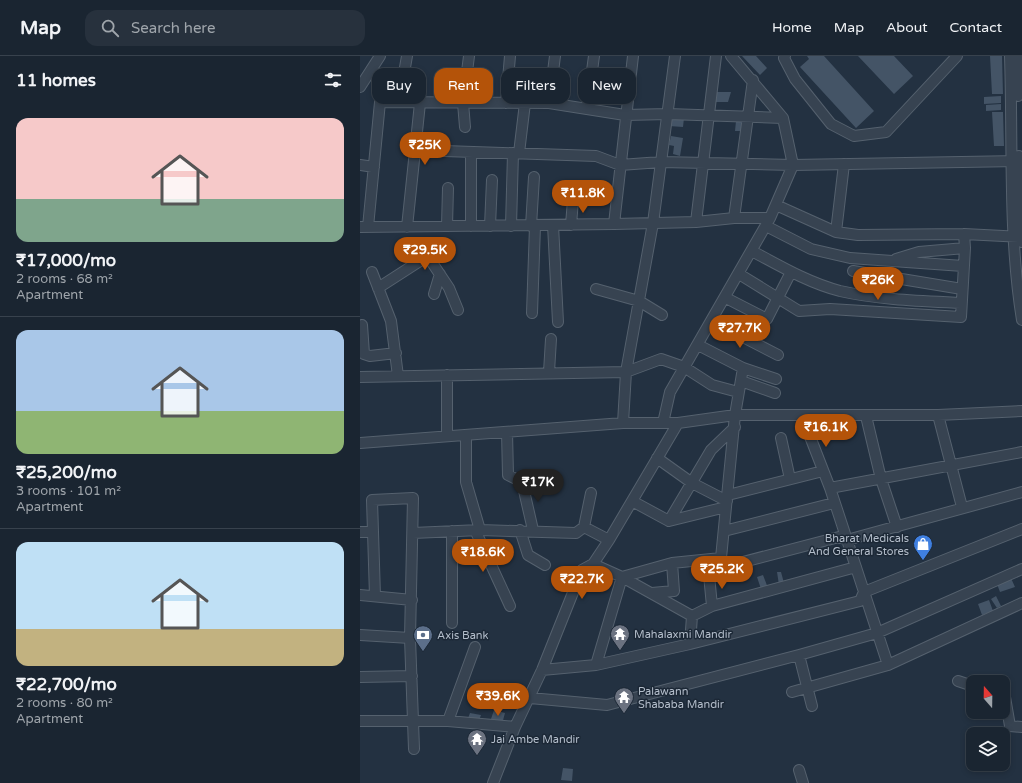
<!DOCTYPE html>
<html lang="en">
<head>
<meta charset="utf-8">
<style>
  body { margin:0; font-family:"Varela Round",sans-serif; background:#27313d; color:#f1f3f6; height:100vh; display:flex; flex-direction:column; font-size:15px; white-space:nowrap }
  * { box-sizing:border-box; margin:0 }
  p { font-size:13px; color:#9fa5ab }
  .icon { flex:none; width:22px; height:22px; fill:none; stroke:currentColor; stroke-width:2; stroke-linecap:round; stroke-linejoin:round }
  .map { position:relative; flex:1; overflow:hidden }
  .sheet { display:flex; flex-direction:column; background:#1a2531; width:360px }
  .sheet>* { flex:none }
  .banner { position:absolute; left:12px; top:12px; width:380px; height:36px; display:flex; gap:8px }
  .needle { width:26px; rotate:340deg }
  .tools { position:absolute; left:606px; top:619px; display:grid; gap:8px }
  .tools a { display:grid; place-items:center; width:44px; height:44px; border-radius:8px; background:#1a2531; box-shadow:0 2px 6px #0003,0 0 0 1px #38424d; font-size:20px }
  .price { position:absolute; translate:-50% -34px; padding:0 9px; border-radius:14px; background:#b45309; color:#fff; font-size:13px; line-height:26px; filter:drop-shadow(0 1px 2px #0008) }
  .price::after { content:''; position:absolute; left:50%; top:24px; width:12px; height:9px; margin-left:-6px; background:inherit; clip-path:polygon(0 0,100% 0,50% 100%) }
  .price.active { background:#222; color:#fff }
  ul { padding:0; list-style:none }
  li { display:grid; align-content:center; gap:8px; height:212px; padding:0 16px }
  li+li { border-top:1px solid #38424d }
  li span { display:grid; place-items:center; height:124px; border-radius:12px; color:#555 }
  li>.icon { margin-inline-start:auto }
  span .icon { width:72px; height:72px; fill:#fffc; stroke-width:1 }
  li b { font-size:17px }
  h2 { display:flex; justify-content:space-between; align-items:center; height:48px; padding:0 16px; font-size:17px }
  .pill { padding:0 14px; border-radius:12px; background:#1a2531; box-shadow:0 2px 6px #0003,0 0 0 1px #38424d; font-size:14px; line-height:36px }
  .pill.active { background:#b45309; color:#fff }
  header { display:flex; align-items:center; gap:24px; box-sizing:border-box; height:56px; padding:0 20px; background:#1a2531; border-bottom:1px solid #38424d }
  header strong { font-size:19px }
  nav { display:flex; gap:22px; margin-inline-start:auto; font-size:14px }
  .search { width:280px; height:36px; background:#27313d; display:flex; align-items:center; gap:10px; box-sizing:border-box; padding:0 14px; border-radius:12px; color:#9fa5ab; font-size:15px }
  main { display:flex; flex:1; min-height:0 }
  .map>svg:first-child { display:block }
  .building { fill:#445466 }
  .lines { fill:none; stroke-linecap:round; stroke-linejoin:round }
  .minor-casing { stroke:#55616e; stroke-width:12 }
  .minor { stroke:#374351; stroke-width:10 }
  .labels { text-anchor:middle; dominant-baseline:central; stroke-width:3; stroke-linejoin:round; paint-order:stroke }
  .poi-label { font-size:11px; fill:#b4becb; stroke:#1c2836; text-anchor:start }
</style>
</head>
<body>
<header>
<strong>Map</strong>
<div class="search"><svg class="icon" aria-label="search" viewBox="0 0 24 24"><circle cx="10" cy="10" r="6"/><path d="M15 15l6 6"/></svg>Search here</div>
<nav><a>Home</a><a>Map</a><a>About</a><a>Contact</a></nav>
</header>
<main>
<section class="sheet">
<h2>11 homes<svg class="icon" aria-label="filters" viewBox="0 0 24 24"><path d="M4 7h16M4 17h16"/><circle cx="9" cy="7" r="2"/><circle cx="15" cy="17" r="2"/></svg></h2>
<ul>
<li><span style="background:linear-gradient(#f6c9c9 65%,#7fa58c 0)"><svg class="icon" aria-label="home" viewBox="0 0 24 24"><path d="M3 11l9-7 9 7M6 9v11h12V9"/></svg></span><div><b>₹17,000/mo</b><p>2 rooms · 68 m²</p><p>Apartment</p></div></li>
<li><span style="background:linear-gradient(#a9c7e8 65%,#8fb573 0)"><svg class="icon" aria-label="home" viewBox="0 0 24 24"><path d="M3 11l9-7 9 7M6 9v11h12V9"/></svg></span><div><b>₹25,200/mo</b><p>3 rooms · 101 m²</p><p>Apartment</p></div></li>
<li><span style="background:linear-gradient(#bfe0f5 70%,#c2b280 0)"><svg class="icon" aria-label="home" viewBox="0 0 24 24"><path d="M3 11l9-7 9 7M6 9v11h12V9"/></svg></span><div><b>₹22,700/mo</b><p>2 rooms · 80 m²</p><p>Apartment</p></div></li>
</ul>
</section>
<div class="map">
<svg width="662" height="727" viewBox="0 0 662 727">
  <rect width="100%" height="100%" fill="#233141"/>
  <path class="building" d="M382,0H396L407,12L400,19Z
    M447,0H464L514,55L496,72L440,11L449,3Z
    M498,0H534L553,20L534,38Z
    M630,0H642L643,38H632Z
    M355,36H371L368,46H356L354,42Z
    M641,40V47L624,48V41Z
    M641,48V54L626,55V49Z
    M632,56H643L644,90H634Z
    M310,61L324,62L323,71L309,70Z
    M376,65H383L382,75H375Z
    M311,80L323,82L320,100L313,98L314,90L309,89Z
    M417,516H421L424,527L419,529Z
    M403,519L408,532L401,533L397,521Z
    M650,520L655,531L640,536L637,528Z
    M636,540L641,550L637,552L631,543Z
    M629,544L633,555L622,559L618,548Z
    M134,654L145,657L142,668L130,666Z
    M110,657L121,659L118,667L107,665Z
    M203,712L213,713L212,725L201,724Z"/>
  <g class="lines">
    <defs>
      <path id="minor" d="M425,0L424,2L435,23L471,68L494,80L526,76L597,0
        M650,0C653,88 648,177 662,264
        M657,0L658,40
        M0,31L20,0
        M39,46L47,0
        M146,47L150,0
        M189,47L195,0
        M227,52L234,0
        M105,71L103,47L109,0
        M55,94L236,100L260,109L301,106L433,109L662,105
        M159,97L165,47
        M659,100L662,186
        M0,109L14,111
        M416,149L476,176L498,179L604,178L662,181
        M374,162L393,24
        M336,166L356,0
        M254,168L273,0
        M193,169L198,266
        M211,169L213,144
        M87,170L88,132
        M111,170V96
        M130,170L132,124
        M151,170L153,97
        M171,170L174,121
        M406,170L451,193L490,202L603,210
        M0,171L254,168L336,166L374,162H410
        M8,171L20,46L189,47L265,59L308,58L423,62
        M47,171L60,47
        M476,176L484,108
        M392,195C420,210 449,227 480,235C520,244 561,245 601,247
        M536,203L559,196L605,192
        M493,215L602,233
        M12,216L31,265L38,320
        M379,218L439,255L470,253L601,261L605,192L604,178
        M18,232L63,203L69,202L89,232L98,254
        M236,233L279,245L302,259
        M74,238L80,218
        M366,242L407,263L431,216
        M172,257L175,170
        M352,265L418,299
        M2,269L4,298L10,300L36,297
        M338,289L383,312L416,323
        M189,316L191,283
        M0,321L266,316L301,303L324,311L352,329L378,336
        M381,325L415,337
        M578,359L602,451
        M442,360L470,432
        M506,360L521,423L537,471
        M263,367L266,316L293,167L315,0
        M303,367L310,336L410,162L433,109L423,62L371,0
        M147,376L148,419L162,426L173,474
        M106,379V426L120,474
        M87,380V319
        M421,382L430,423
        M0,387L263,367H318L375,359H578L662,355
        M297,402L332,427L367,445
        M231,437L224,471L249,484
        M368,439L463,415
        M272,445L309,465L351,394L375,371
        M309,465L366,451
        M115,474L150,550
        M160,474L168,499L185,509
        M92,475V567
        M364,475L474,447
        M0,476H11
        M53,477L120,474L216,477L224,471
        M361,502L364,511L479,481L487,484L662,436
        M233,508L262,521L332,560L352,550L496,511
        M349,519L352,550
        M292,537L314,535L312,507
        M0,539L52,544
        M15,540L12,444L53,442L50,582L54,693
        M0,579L50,582
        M330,588L332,560
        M439,599L452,650
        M236,609L262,521L312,507L361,502L375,359L383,312
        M528,609L470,432L662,396
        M182,614L236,609L330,588L500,545L504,536L662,473
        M0,621L52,620
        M598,625L613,630
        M432,636L528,609L662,547
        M643,640L645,641L650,670L662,671
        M170,642L247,649L439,599L517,577L662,513
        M0,665H88L155,671
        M88,665L115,591
        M439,714L443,727
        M133,727L155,671L182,614L222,514L233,508L249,484L318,367"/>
    </defs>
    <use href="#minor" class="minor-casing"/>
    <use href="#minor" class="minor"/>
  </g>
  <defs>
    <symbol id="shop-pin" viewBox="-11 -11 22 30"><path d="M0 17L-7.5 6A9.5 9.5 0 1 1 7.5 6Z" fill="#3f7fe0" stroke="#1c2836"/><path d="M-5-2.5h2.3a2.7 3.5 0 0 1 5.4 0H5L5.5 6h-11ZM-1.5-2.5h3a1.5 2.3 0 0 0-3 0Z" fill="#fff"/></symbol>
    <symbol id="temple-pin" viewBox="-11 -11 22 30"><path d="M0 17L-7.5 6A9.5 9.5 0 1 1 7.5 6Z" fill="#6b7280" stroke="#1c2836"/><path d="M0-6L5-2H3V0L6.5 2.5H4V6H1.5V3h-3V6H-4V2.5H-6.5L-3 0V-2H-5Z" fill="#fff"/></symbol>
    <symbol id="bank-pin" viewBox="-11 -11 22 30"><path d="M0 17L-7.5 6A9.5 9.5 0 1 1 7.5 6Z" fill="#5c6f8a" stroke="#1c2836"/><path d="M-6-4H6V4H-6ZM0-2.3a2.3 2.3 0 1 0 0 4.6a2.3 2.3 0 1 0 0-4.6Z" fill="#fff"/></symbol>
  </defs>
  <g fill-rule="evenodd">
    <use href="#shop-pin" x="552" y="477" width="22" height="30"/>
    <use href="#temple-pin" x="249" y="567" width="22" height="30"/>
    <use href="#bank-pin" x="52" y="568" width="22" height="30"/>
    <use href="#temple-pin" x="253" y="630" width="22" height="30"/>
    <use href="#temple-pin" x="106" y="672" width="22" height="30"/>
  </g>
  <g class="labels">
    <g class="poi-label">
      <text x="549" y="482" text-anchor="end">Bharat Medicals<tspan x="549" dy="13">And General Stores</tspan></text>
      <text x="274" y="578">Mahalaxmi Mandir</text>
      <text x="77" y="579">Axis Bank</text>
      <text x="278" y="635">Palawann<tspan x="278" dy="13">Shababa Mandir</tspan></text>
      <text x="131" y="683">Jai Ambe Mandir</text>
    </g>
  </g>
</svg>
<div class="tools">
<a><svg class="needle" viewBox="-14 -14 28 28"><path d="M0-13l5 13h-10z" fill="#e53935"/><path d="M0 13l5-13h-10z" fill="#9fa5ab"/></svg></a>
<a><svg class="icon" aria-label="layers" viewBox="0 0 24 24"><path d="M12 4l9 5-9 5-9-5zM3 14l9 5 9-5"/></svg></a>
</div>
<b class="price" style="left:65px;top:110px">₹25K</b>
<b class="price" style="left:223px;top:158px">₹11.8K</b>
<b class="price" style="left:65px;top:215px">₹29.5K</b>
<b class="price" style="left:518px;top:245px">₹26K</b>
<b class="price" style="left:380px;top:293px">₹27.7K</b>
<b class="price" style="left:466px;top:392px">₹16.1K</b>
<b class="price active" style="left:178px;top:447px">₹17K</b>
<b class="price" style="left:123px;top:517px">₹18.6K</b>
<b class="price" style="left:362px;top:534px">₹25.2K</b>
<b class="price" style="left:222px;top:544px">₹22.7K</b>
<b class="price" style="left:138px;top:661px">₹39.6K</b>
<div class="banner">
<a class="pill">Buy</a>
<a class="pill active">Rent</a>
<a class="pill">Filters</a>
<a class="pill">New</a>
</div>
</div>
</main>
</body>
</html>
